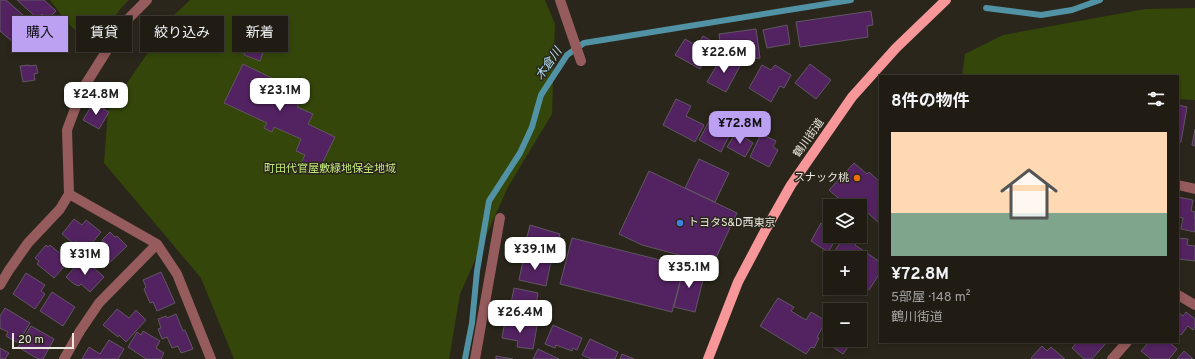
<!DOCTYPE html>
<html lang="ja">
<head>
<meta charset="utf-8">
<style>
  body { margin:0; font-family:Overpass,"Noto Sans JP",sans-serif; background:#2d2922; color:#f1f3f6; height:100vh; display:flex; flex-direction:column; font-size:15px; white-space:nowrap }
  * { box-sizing:border-box; margin:0 }
  p { font-size:13px; color:#a2a1a0 }
  .icon { flex:none; width:22px; height:22px; fill:none; stroke:currentColor; stroke-width:2; stroke-linecap:round; stroke-linejoin:round }
  .map { position:relative; flex:1; overflow:hidden }
  .sheet { position:absolute; left:879px; top:75px; width:300px; height:268px; display:flex; flex-direction:column; background:#201c14; border-radius:0px; box-shadow:0 2px 6px #0003,0 0 0 1px #3d3a34 }
  .sheet>* { flex:none }
  .banner { position:absolute; left:12px; top:16px; width:380px; height:36px; display:flex; gap:8px }
  .controls { position:absolute; left:823px; top:199px; display:grid; gap:8px }
  .controls a { display:grid; place-items:center; width:44px; height:44px; border-radius:0px; background:#201c14; box-shadow:0 2px 6px #0003,0 0 0 1px #3d3a34; font-size:20px }
  .scale { position:absolute; left:12px; bottom:10px; width:62px; box-sizing:border-box; padding-left:4px; border:2px solid #e9e7df; border-top:0; font-size:11px; line-height:14px; white-space:nowrap; color:#e9e7df; -webkit-text-stroke:3px #2a261b; paint-order:stroke }
  .price { position:absolute; translate:-50% -34px; padding:0 9px; border-radius:8px; background:#fff; color:#222; font-size:13px; line-height:26px; filter:drop-shadow(0 1px 2px #0008) }
  .price::after { content:''; position:absolute; left:50%; top:24px; width:12px; height:9px; margin-left:-6px; background:inherit; clip-path:polygon(0 0,100% 0,50% 100%) }
  .price.current { background:#bca0f2; color:#111 }
  ul { padding:0; list-style:none }
  li { display:grid; align-content:center; gap:8px; height:212px; padding:0 12px }
  li span { display:grid; place-items:center; height:124px; border-radius:0px; color:#555 }
  li>.icon { margin-inline-start:auto }
  span .icon { width:72px; height:72px; fill:#fffc; stroke-width:1 }
  li b { font-size:17px }
  h2 { display:flex; justify-content:space-between; align-items:center; height:48px; padding:0 12px; font-size:17px }
  .tag { padding:0 14px; border-radius:0px; background:#201c14; box-shadow:0 2px 6px #0003,0 0 0 1px #3d3a34; font-size:14px; line-height:36px }
  .tag.current { background:#bca0f2; color:#111 }
  .map>svg:first-child { display:block }
  .green { fill:#34460a }
  .lines { fill:none; stroke-linecap:round; stroke-linejoin:round }
  .stream { stroke:#5192a4; stroke-width:6 }
  .building { fill:#532361; stroke:#605763 }
  .minor { stroke:#965b5c; stroke-width:10 }
  .major { stroke:#f89799; stroke-width:10 }
  .food-dot { fill:#e8710a; stroke:#2a261b; stroke-width:1.5 }
  .shop-dot { fill:#3f7fe0; stroke:#2a261b; stroke-width:1.5 }
  .labels { text-anchor:middle; dominant-baseline:central; stroke-width:3; stroke-linejoin:round; paint-order:stroke }
  .street-label { font-size:11px; fill:#e9e7df; stroke:#2a261b }
  .park-label { font-size:11px; fill:#c2e97b; stroke:#2a261b }
  .poi-label { font-size:11px; fill:#e9e7df; stroke:#2a261b; text-anchor:end }
  .water-label { font-size:12px; font-style:italic; fill:#afe0f4; stroke:#2a261b }
</style>
</head>
<body>
<div class="map">
<svg width="1195" height="359" viewBox="0 0 1195 359">
  <rect width="100%" height="100%" fill="#2a261b"/>
  <path class="green" d="M50,0H129L121,8L92,47L66,21Z
    M190,0H545L555,24L552,114L508,187L460,294L449,359H234L201,278L104,163L108,111L173,16Z
    M1195,8V100L1178,99V76H962L965,54L1003,35L1145,9Z"/>
  <g class="lines">
    <path class="stream" d="M986,8L1041,15L1072,10L1100,0
      M465,359L472,323L477,271L489,201L520,153L532,127L541,95L567,55L584,43L851,0"/>
  </g>
  <path class="building" d="M0,0H6L39,29L24,46L17,39L14,43L0,31Z
    M17,0H44L56,11L48,19L42,14L38,19Z
    M871,11L873,25L867,26L868,37L800,47L796,22Z
    M787,25L790,44L767,48L763,30Z
    M756,29L760,58L740,60L738,49L721,51L719,34Z
    M703,36L715,43L700,69L675,55L685,39L697,46Z
    M248,46L263,53L260,61L244,55Z
    M722,56L740,66L726,92L707,82Z
    M243,64L284,84L286,78L296,83L294,88L304,93L297,107L313,114L308,124L335,137L318,172L301,163L305,155L296,151L301,139L274,127L272,132L264,128L267,123L224,103Z
    M810,64L831,80L816,99L795,83Z
    M29,65V66L36,65L38,73L34,74L35,80L23,82L20,66Z
    M762,65L771,70L775,65L791,75L784,88L780,86L771,102L749,88Z
    M676,99L691,106L686,116L704,125L695,142L663,125Z
    M93,103L109,112L99,129L83,120Z
    M1178,105L1187,107L1181,142H1178Z
    M713,114L726,121L721,131L729,136L721,152L699,140Z
    M1195,129V146L1192,145Z
    M736,132L753,143L745,157L727,147Z
    M761,134L776,141L773,147L778,150L769,167L750,157Z
    M699,159L729,173L715,202L685,188Z
    M854,163L867,174L869,172L880,182V222L879,223L851,198L845,204L829,190Z
    M649,171L737,213L713,264L642,245L619,234Z
    M1178,197L1193,200L1191,211L1195,212L1194,218H1195V232L1181,229L1183,218L1178,217Z
    M74,219L82,225L86,220L101,232L86,250L76,241L74,244L62,234Z
    M821,223L830,229V236H838L828,252L811,241Z
    M530,225L560,234L559,238L563,239L559,255L525,245Z
    M110,232L115,237L117,236L127,246L104,268L98,262L96,263L87,253L98,243L101,246L104,243L102,240Z
    M845,236H850L858,242L855,245L880,262V273L869,290L860,284V258H830V263L827,262Z
    M572,238L684,266L672,312L560,284Z
    M1178,238L1188,239L1187,245L1195,246V261L1178,259Z
    M46,245L48,247L50,245L69,261L54,278L37,264L39,261L35,258Z
    M524,256L551,261L546,286L519,280Z
    M83,258L104,277L90,292L81,284L79,286L74,284L66,277Z
    M684,266L705,272L695,312L674,307Z
    M161,272L175,303L157,311L153,302L150,303L144,289L146,287L143,280Z
    M26,273L45,285L41,291L45,294L35,309L13,294Z
    M514,288L538,293L533,320L519,318L521,310L510,308Z
    M52,292L75,307L63,326L40,311Z
    M778,298L794,307L791,311L806,320L811,312L826,321L817,337L819,338L814,348L811,347L806,354L760,326Z
    M5,308L30,323L18,343L6,336L8,332L0,328V316Z
    M117,309L129,318L136,310L146,320L126,342L119,335L118,337L103,325Z
    M1178,312L1183,316L1186,312L1195,319V327L1193,330L1188,326L1181,335L1178,332Z
    M176,314L183,331L185,330L193,349L181,353L178,346L172,348L167,337L162,339L158,329L161,328L158,319L166,316L167,318Z
    M505,321L537,326L533,349L517,347L518,341L502,338Z
    M553,325L582,338L577,350L573,348L572,351L556,345L555,348L545,344Z
    M31,326L54,339L43,359H38L18,347Z
    M143,331L160,341L156,348L164,353L161,359H146L128,347L137,332L141,335Z
    M830,333V340H853L843,354L824,341Z
    M590,339L618,352L615,359H591L582,355Z
    M109,340L124,349L118,359H82L89,347L100,354Z
    M1077,342H1107L1092,359H1084L1072,348Z
    M1149,342H1169L1177,349L1169,359H1151L1141,351Z
    M1042,346L1047,351L1051,347L1065,359H1033L1031,358Z
    M0,348L9,353L5,359H0Z
    M538,349L559,359H533Z
    M1184,351L1193,359H1177Z
    M622,354L634,359H620Z
    M496,356L513,359H496Z"/>
  <g class="lines">
    <path class="minor" d="M560,0L581,61
      M1178,185L1195,189
      M69,194L157,244L177,274L211,359
      M0,285L9,270L28,243L60,209L69,194L67,130L82,90L124,23L147,0
      M1178,295L1195,305
      M64,359L80,331L99,303L157,244
      M475,359L500,218
      M1112,359L1127,342"/>
    <path class="major" d="M708,359L738,282L766,229L791,185L852,97L896,48L946,0"/>
  </g>
  <circle class="food-dot" cx="857" cy="178" r="4"/>
  <circle class="shop-dot" cx="680" cy="223" r="4"/>
  <g class="labels">
    <g class="street-label">
      <text transform="translate(809 138) rotate(-55)">鶴川街道</text>
    </g>
    <g class="park-label">
      <text x="330" y="169">町田代官屋敷緑地保全地域</text>
    </g>
    <g class="poi-label">
      <text x="849" y="178">スナック桃</text>
      <text x="688" y="223" text-anchor="start">トヨタS&amp;D西東京</text>
    </g>
    <g class="water-label">
      <text transform="translate(549 64) rotate(-55)">木倉川</text>
    </g>
  </g>
</svg>
<div class="controls">
<a><svg class="icon" aria-label="layers" viewBox="0 0 24 24"><path d="M12 4l9 5-9 5-9-5zM3 14l9 5 9-5"/></svg></a>
<a>+</a>
<a>−</a>
</div>
<div class="scale">20 m</div>
<b class="price" style="left:724px;top:74px">¥22.6M</b>
<b class="price" style="left:280px;top:112px">¥23.1M</b>
<b class="price" style="left:96px;top:116px">¥24.8M</b>
<b class="price current" style="left:740px;top:145px">¥72.8M</b>
<b class="price" style="left:535px;top:271px">¥39.1M</b>
<b class="price" style="left:85px;top:276px">¥31M</b>
<b class="price" style="left:689px;top:289px">¥35.1M</b>
<b class="price" style="left:520px;top:334px">¥26.4M</b>
<div class="banner">
<a class="tag current">購入</a>
<a class="tag">賃貸</a>
<a class="tag">絞り込み</a>
<a class="tag">新着</a>
</div>
<section class="sheet">
<h2>8件の物件<svg class="icon" aria-label="filters" viewBox="0 0 24 24"><path d="M4 7h16M4 17h16"/><circle cx="9" cy="7" r="2"/><circle cx="15" cy="17" r="2"/></svg></h2>
<ul>
<li><span style="background:linear-gradient(#ffd9b3 65%,#7fa58c 0)"><svg class="icon" aria-label="home" viewBox="0 0 24 24"><path d="M3 11l9-7 9 7M6 9v11h12V9"/></svg></span><div><b>¥72.8M</b><p>5部屋 · 148 m²</p><p>鶴川街道</p></div></li>
</ul>
</section>
</div>
</body>
</html>
